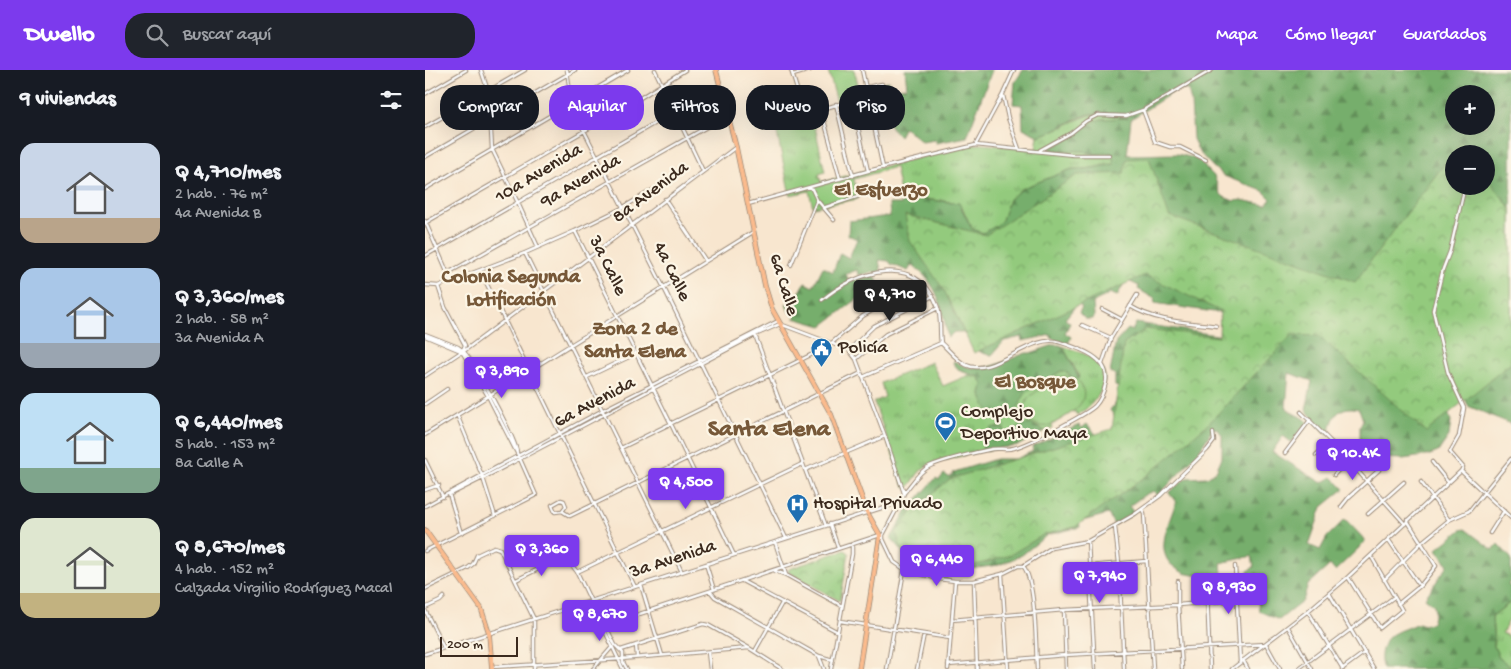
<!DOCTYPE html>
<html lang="es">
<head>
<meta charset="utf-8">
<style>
  body { margin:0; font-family:"Gochi Hand",sans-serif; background:#20242c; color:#f1f3f6; height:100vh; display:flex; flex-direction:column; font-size:19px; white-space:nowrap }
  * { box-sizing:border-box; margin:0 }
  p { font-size:16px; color:#9ea1a6 }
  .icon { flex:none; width:28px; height:28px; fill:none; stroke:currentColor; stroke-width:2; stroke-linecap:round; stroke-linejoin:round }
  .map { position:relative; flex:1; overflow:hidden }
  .panel { display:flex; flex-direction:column; background:#171b24; width:425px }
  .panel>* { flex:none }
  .banner { position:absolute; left:15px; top:15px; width:475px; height:45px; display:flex; gap:10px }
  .tools { position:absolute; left:1020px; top:15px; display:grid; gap:10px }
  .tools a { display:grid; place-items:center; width:50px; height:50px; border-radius:50%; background:#171b24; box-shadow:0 5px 20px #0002; font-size:25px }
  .scale { position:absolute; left:15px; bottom:12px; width:78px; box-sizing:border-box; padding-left:5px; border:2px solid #3b2a1e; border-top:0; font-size:14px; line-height:18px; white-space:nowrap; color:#3b2a1e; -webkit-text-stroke:4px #fcf5e5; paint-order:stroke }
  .price { position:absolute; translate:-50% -42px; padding:0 11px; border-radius:5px; background:#7c3aed; color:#fff; font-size:16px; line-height:32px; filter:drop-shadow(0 1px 2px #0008) }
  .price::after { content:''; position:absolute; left:50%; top:30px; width:15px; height:11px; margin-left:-8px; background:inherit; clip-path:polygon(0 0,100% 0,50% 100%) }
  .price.current { background:#222; color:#fff }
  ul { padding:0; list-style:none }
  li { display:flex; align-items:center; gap:15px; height:125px; padding:0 20px }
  li span { display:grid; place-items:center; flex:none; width:140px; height:100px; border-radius:15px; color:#555 }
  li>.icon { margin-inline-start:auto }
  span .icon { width:60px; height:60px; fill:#fffc; stroke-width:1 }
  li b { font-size:21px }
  h2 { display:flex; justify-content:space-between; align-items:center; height:60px; padding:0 20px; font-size:21px }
  .tag { padding:0 18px; border-radius:20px; background:#171b24; box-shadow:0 5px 20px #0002; font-size:18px; line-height:45px }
  .tag.current { background:#7c3aed; color:#fff }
  header { display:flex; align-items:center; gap:30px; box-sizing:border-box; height:70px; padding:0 25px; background:#7c3aed; color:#fff }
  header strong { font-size:24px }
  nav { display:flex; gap:28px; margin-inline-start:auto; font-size:18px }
  .search { width:350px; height:45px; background:#20242c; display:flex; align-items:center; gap:12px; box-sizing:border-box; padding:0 18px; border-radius:20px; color:#9ea1a6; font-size:19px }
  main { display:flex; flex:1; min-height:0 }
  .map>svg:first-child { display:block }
  .grass { fill:url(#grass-tufts); stroke:#677a4e }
  .forest { fill:url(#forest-firs); stroke:#586c45; fill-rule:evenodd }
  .park { fill:url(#park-crowns); stroke:#677a4e }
  .pitch { fill:#93ca7d; stroke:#677a4e }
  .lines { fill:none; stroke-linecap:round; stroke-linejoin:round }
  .minor-casing { stroke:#9a8876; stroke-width:4.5 }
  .major-casing { stroke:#9a8876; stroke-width:5.5 }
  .minor { stroke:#fff; stroke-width:2.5 }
  .major { stroke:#fbbb8d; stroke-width:4 }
  .labels { text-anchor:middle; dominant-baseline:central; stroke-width:4.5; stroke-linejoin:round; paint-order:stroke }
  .street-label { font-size:19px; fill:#3b2a1e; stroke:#fcf5e5 }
  .poi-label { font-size:19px; fill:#3b2a1e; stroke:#fcf5e5; text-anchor:start }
  .neighbourhood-label { font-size:20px; font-weight:bold; fill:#765838; stroke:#fcf5e5 }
  .district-label { font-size:24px; font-weight:bold; fill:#765838; stroke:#fcf5e5 }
</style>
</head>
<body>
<header>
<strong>Dwello</strong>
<div class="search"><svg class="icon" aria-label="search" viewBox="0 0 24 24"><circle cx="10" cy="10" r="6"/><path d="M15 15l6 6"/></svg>Buscar aquí</div>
<nav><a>Mapa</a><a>Cómo llegar</a><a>Guardados</a></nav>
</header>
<main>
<section class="panel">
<h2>9 viviendas<svg class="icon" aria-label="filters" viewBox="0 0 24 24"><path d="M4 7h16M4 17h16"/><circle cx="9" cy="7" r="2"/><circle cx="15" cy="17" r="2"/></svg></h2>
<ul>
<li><span style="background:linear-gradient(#c9d6e8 75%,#b9a48a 0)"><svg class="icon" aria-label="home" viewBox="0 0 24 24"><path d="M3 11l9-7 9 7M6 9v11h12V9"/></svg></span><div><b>Q 4,710/mes</b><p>2 hab. · 76 m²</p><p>4a Avenida B</p></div></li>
<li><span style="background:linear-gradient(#a9c7e8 75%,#9aa5b1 0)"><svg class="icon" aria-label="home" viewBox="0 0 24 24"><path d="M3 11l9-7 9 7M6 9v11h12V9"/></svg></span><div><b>Q 3,360/mes</b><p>2 hab. · 58 m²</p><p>3a Avenida A</p></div></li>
<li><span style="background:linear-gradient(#bfe0f5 75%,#7fa58c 0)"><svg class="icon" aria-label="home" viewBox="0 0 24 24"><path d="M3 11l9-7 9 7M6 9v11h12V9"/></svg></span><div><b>Q 6,440/mes</b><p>5 hab. · 153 m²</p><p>8a Calle A</p></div></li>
<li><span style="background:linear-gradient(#dfe7d0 75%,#c2b280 0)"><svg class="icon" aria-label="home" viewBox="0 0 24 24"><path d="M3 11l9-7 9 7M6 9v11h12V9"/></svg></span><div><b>Q 8,670/mes</b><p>4 hab. · 152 m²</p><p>Calzada Virgilio Rodríguez Macal</p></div></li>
</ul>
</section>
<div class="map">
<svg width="1086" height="599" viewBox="0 0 1086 599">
  <defs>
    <pattern id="grass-tufts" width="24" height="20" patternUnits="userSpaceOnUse" patternTransform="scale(1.25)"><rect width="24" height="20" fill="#93ca7d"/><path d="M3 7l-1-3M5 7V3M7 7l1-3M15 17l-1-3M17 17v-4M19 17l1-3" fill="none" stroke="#79a466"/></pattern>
    <pattern id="forest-firs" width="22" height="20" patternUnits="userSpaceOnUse" patternTransform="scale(1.25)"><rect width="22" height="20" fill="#76ae6c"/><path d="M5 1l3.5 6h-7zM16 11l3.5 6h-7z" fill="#628e58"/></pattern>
    <pattern id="park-crowns" width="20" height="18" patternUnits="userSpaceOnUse" patternTransform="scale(1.25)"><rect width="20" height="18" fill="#93ca7d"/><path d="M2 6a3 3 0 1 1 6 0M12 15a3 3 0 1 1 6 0" fill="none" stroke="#79a466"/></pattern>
  </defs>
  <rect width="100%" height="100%" fill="#fcf5e5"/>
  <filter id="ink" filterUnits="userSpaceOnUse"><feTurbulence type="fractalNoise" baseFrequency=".02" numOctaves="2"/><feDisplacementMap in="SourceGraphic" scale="10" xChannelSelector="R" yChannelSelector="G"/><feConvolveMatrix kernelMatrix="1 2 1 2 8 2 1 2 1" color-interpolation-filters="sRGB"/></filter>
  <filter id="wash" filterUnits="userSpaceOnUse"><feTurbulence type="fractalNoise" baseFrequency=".0096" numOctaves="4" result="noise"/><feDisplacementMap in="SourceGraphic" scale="20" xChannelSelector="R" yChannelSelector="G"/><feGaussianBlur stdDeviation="1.12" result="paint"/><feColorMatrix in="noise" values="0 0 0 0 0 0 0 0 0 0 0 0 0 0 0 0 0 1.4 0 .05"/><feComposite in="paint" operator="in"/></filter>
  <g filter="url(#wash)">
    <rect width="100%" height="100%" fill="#f8e6cf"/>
    <path class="grass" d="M672,43L706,49H677L662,55L657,60L631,74L629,80L659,81L669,84L687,83L689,94L661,99H647L598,118L584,130L577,150L571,156L558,163L547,159L537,137L528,132L476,127L470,97L429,109L433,129L388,137L384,121L365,125L352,63L360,59L359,52L387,44L400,102L394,104L396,112L546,75L556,74L611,79L613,66C633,61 651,48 672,43Z
      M634,275C646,279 661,283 671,291C692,308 669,336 652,345L649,341L627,355L628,358L620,361C598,348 602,357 583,363C577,365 569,363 563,362L557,381L504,394L495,401L483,418L479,417L449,332L460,327L456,313L506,292L518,316L544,305L554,307L558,313L556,324L571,348L580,349L586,347L598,326L602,322L636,301H639L650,309L654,306L638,277Z
      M1086,532V547L1077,563L1086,568V597L1074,588L1069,576L1067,546Z"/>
    <path class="forest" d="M480,0H567L542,67L511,73L510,70L497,72L479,57L474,66C455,48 459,36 458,12L464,11L465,19L482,17Z
      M598,0H1086V354L1043,336L1031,303L1021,336L1026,351L1024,366L1013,382L1005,385L978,389L953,388L939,379L935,372V356L938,350L934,339C912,334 908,348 903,366L881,340L887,311L864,303L861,337C867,345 876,345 883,352L866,372L858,366L847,382L897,413L907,407L919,419L897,437L884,475L895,480L902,467L920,449L941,471L910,501L905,495L883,515L878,531L854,550L834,541L832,521L826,520L823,501L829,497L827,486L796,493L798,516L785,515L783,506C776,505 769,506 763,504C759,504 756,501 752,499C727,484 744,454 751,432L744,423L761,408L782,407L791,401L797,387V365L792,358L788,359L772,384L733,426L729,421L721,424L704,436L709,443L689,455L683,444L654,452L655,457L622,465L597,485L574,495L546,499V502L524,504L522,509L507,506L509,501L479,486L475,478L466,468L483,438L487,442L492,436L489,433L511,408L514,410L519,404L524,407L529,402L571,389H591L608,381L607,377L654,355L657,358L662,354L677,371L690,359L693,351L685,340L695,328L696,318L690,316V304L685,303L691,272L703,259L707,261L711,253L798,266L802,244L729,233L730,229L713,219L714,216L701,210L692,226L685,223C680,228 673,228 668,233L669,246L667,249H660L654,243L657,237L652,234L640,249L645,253L640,263L646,267L643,274L627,269L626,265L597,271L596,267L579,271L567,285C551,284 547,274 538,262H529L523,268C517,238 514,214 487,195L483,201L466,194L464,191L454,190L456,201L433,205L432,200L421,204L424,211L450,206L456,219L442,227L439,224L397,256L369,248L371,246L364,242L361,234L369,232L380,213L388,217L398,197L408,202L415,183L424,188L432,169L423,165L424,151L465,146L464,134H477L476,127L534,133L547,159L558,163L571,156L577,150L584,129L598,118L647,99H661L689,94L687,83L669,84L659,81L629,80L625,79L645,68L669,51L677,49L703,48C693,47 681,43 672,43C654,44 632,62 613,66L598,58L597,35L588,34L590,12ZM753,19L763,20L766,32L768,69L774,82L788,97L799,106L838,121L846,129L841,135L816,130L809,131L799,127L795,123L789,106L773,90L765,87L752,84L702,85L706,49ZM1029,24H1061V56H1029ZM1029,84H1061V116H1029Z
      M629,275H634L638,277L654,308L650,309L639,301H636L602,322C595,329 595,340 587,346C574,356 559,339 556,325C556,322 558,317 558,314L554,307L535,301L528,293L529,291C555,307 576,292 601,283H605Z
      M605,354L620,361L594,375L557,381L564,360L569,357L579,359L581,364L597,355Z
      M1040,459L1068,480L1073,474L1086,488V510L1083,515L1086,517V532L1067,546L1069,576L1074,588L1086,597L1076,599H958C953,587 957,570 968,564C976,559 986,557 994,553L999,555L1007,552L1010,542L1009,535L1000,528L1023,495L1012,479L1036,460Z"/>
    <path class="park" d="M1036,72L1045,84H1029V116H1061V106L1086,139V293L1001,362L894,266L867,265L783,354L721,406L650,457L618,465L585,485L555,494L520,501L477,479L471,463L491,437L525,409L687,359L699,274L721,259L794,267L795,241L720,205L549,283L519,220L485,171L480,145L561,165L652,105L699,103L702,89L724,88L744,146L930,212Z
      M420,480L424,483L415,531L363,502L364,499Z"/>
    <path class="pitch" d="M403,0H429L436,25L412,32Z
      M640,306C647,306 653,309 656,315C668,335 638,348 624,356C609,359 593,343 603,329C608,322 632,308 640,306Z"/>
  </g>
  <g filter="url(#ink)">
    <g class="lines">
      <defs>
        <path id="minor" d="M56,0L64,24L67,79L93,133L113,177
          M142,0L147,37L239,218L361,468
          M230,0L278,101
          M366,0L379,42L384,43L441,26
          M437,0L458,98
          M368,5L385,0
          M442,17L457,14
          M0,24L41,0
          M578,25L583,48L594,79
          M427,30L443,101
          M411,34L428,106
          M396,39L415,109
          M718,40L730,72L745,77H755L781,90
          M0,57L100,0
          M551,74L578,24L589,0
          M615,80L646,63L661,51L673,45L701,46L718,40L787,0
          M0,87L150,0
          M386,117L392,130L409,150
          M0,119L203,0
          M240,129L281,191
          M323,134L443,101L551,75L648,85H684
          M398,138L437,125
          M0,151L26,211
          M0,153L199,38L260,0
          M150,161L246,354L309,485
          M100,183L257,502
          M0,186L294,16
          M366,195L392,130
          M55,200L210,517
          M23,203L303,45
          M0,215L13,216L100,183L150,161L197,138L243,111
          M13,216L20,237L40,275L38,280
          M397,230C431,201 491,182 512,235C517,247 514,261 516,273
          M705,236C731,252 761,252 792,256
          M677,239L696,249
          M657,255L686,268
          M0,264L33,277L37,280L36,283H39
          M330,265L401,456
          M0,266L36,281
          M424,280L449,256L508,226
          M39,281L311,77
          M39,282C50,293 90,368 92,382
          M431,289L461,264L513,238
          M677,294L686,268L712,225
          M0,306L36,282
          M162,307L210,284
          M438,307L516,273
          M0,334L22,319
          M876,342L914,380L980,454
          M33,347L58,408L70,446
          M0,365L328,162
          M196,378L402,277L438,246L465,230
          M860,383L885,350
          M891,385L906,372
          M0,390L18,427
          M1007,392L1023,412
          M380,400L460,366
          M1036,401L1038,397L1025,382L1034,366L1039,338L1023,303L1008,240L1018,199L1025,181L1040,116
          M1036,401L1086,448
          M909,405L923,390
          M996,412L1024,450
          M0,420L14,415
          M479,423C486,415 494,401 505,396C518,390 552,382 567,379C574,378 582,380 589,378C604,374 659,346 670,336C676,330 679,321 681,312C685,287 653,278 634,272C605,263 568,308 541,295C531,290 524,280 516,273
          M24,424L28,423L58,408L330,265L355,254L424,280L431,289L460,366L479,423L477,429L458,465V469L469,492L479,499L513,509L530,511H549L577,504L593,496H598L626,478L663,471L710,444L735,426L782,380L789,371L788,363
          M24,424L36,463
          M0,436L178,340L353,251
          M916,437L924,427L954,400
          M717,439L719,443L728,599
          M137,441L141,436L139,431L136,430L127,435L130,442L137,441L145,446L436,303
          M943,444L979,412
          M405,454L413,478
          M690,457L694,493L699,599
          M1065,463L1079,441
          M963,469L995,516
          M663,471L670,599
          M350,472L361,505
          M0,481L111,425L95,389L63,326L38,283
          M281,494L289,520
          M598,496C611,510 611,578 612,599
          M665,496L721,491
          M810,496L815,592
          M350,501L361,505L417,536
          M152,502L377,394
          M577,504L583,599
          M923,507L955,558L977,540L946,486
          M91,510L136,488L143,490L152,502L198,599
          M959,510L997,472L1024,450L1044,441L1086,389
          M317,511L413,562
          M549,511L552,599
          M753,511V535L757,599
          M216,515L237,585
          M0,519L43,498L48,494L52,485L69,477L75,479L109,549V599
          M782,519L785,599
          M285,521L290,527L394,586L408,590
          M904,523L949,599
          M973,534L995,516L1011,496L982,450
          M0,538L15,531L19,527
          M170,539L175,544L190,575L198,583V592L202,599
          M0,540L19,578
          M639,540L641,599
          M883,541L918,599
          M527,550L639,540L753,535L823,529
          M415,551L525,568
          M181,555L455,465
          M863,557L887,599
          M211,575L212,587
          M196,580L278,554L283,555L324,578L357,599
          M330,581L357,533
          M283,582L285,599
          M0,584L475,432
          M394,586L399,599
          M818,590L823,599
          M523,595L640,585L841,574L855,599
          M67,597L196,589L324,578
          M168,599L187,577
          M406,599L427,484V474
          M462,599L479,500
          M492,599L499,564
          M523,599L530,511
          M807,599L883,541L923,507L1036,401
          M873,599L969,527
          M917,599L940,582"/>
        <path id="major" d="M291,0L311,77L340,216L347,239L406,344L442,442L455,465L434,599
          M0,460L56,538L64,563L67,599"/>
      </defs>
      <use href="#minor" class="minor-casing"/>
      <use href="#major" class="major-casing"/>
      <use href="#minor" class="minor"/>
      <use href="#major" class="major"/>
    </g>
  </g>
  <defs>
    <symbol id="civic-pin" viewBox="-11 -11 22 30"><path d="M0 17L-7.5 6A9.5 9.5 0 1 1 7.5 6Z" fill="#1f6fb2" stroke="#fcf5e5"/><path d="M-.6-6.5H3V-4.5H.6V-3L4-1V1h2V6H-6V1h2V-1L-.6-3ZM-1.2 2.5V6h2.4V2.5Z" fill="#fff"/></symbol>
    <symbol id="stadium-pin" viewBox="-11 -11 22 30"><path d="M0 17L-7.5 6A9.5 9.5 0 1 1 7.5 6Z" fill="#1f6fb2" stroke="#fcf5e5"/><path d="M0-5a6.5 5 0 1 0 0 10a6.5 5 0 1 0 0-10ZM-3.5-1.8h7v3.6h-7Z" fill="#fff"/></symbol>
    <symbol id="hospital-pin" viewBox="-11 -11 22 30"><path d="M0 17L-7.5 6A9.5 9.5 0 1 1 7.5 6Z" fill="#1f6fb2" stroke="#fcf5e5"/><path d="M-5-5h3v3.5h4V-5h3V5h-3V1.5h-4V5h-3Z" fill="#fff"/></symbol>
  </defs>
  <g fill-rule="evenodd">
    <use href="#civic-pin" x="384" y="266" width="25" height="34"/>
    <use href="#stadium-pin" x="508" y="340" width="25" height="34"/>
    <use href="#hospital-pin" x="360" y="422" width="25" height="34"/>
  </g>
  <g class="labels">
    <g class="street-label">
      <text transform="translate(114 104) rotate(-31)">10a Avenida</text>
      <text transform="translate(156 112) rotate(-30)">9a Avenida</text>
      <text transform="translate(226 123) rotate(-37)">8a Avenida</text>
      <text transform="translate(182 196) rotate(64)">3a Calle</text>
      <text transform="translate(246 202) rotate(64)">4a Calle</text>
      <text transform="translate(358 215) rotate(73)">6a Calle</text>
      <text transform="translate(170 333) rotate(-28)">6a Avenida</text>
      <text transform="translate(248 490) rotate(-18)">3a Avenida</text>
    </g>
    <g class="poi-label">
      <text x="413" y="278">Policía</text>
      <text x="536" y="342">Complejo<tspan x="536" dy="22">Deportivo Maya</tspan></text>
      <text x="388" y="434">Hospital Privado</text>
    </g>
    <g class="neighbourhood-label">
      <text x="456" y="121">El Esfuerzo</text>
      <text x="86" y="208">Colonia Segunda<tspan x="86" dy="23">Lotificación</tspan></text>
      <text x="210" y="260">Zona 2 de<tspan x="210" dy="23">Santa Elena</tspan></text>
      <text x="610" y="313">El Bosque</text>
    </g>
    <g class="district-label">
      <text x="344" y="360">Santa Elena</text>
    </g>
  </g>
</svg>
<div class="tools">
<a>+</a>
<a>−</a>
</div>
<div class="scale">200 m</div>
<b class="price current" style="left:465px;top:252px">Q 4,710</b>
<b class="price" style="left:77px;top:329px">Q 3,890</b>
<b class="price" style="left:928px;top:411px">Q 10.4K</b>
<b class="price" style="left:261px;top:440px">Q 4,500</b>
<b class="price" style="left:117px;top:507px">Q 3,360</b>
<b class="price" style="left:512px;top:517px">Q 6,440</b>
<b class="price" style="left:675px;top:534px">Q 7,940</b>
<b class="price" style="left:804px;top:545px">Q 8,930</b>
<b class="price" style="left:175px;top:572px">Q 8,670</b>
<div class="banner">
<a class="tag">Comprar</a>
<a class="tag current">Alquilar</a>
<a class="tag">Filtros</a>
<a class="tag">Nuevo</a>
<a class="tag">Piso</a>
</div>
</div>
</main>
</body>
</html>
